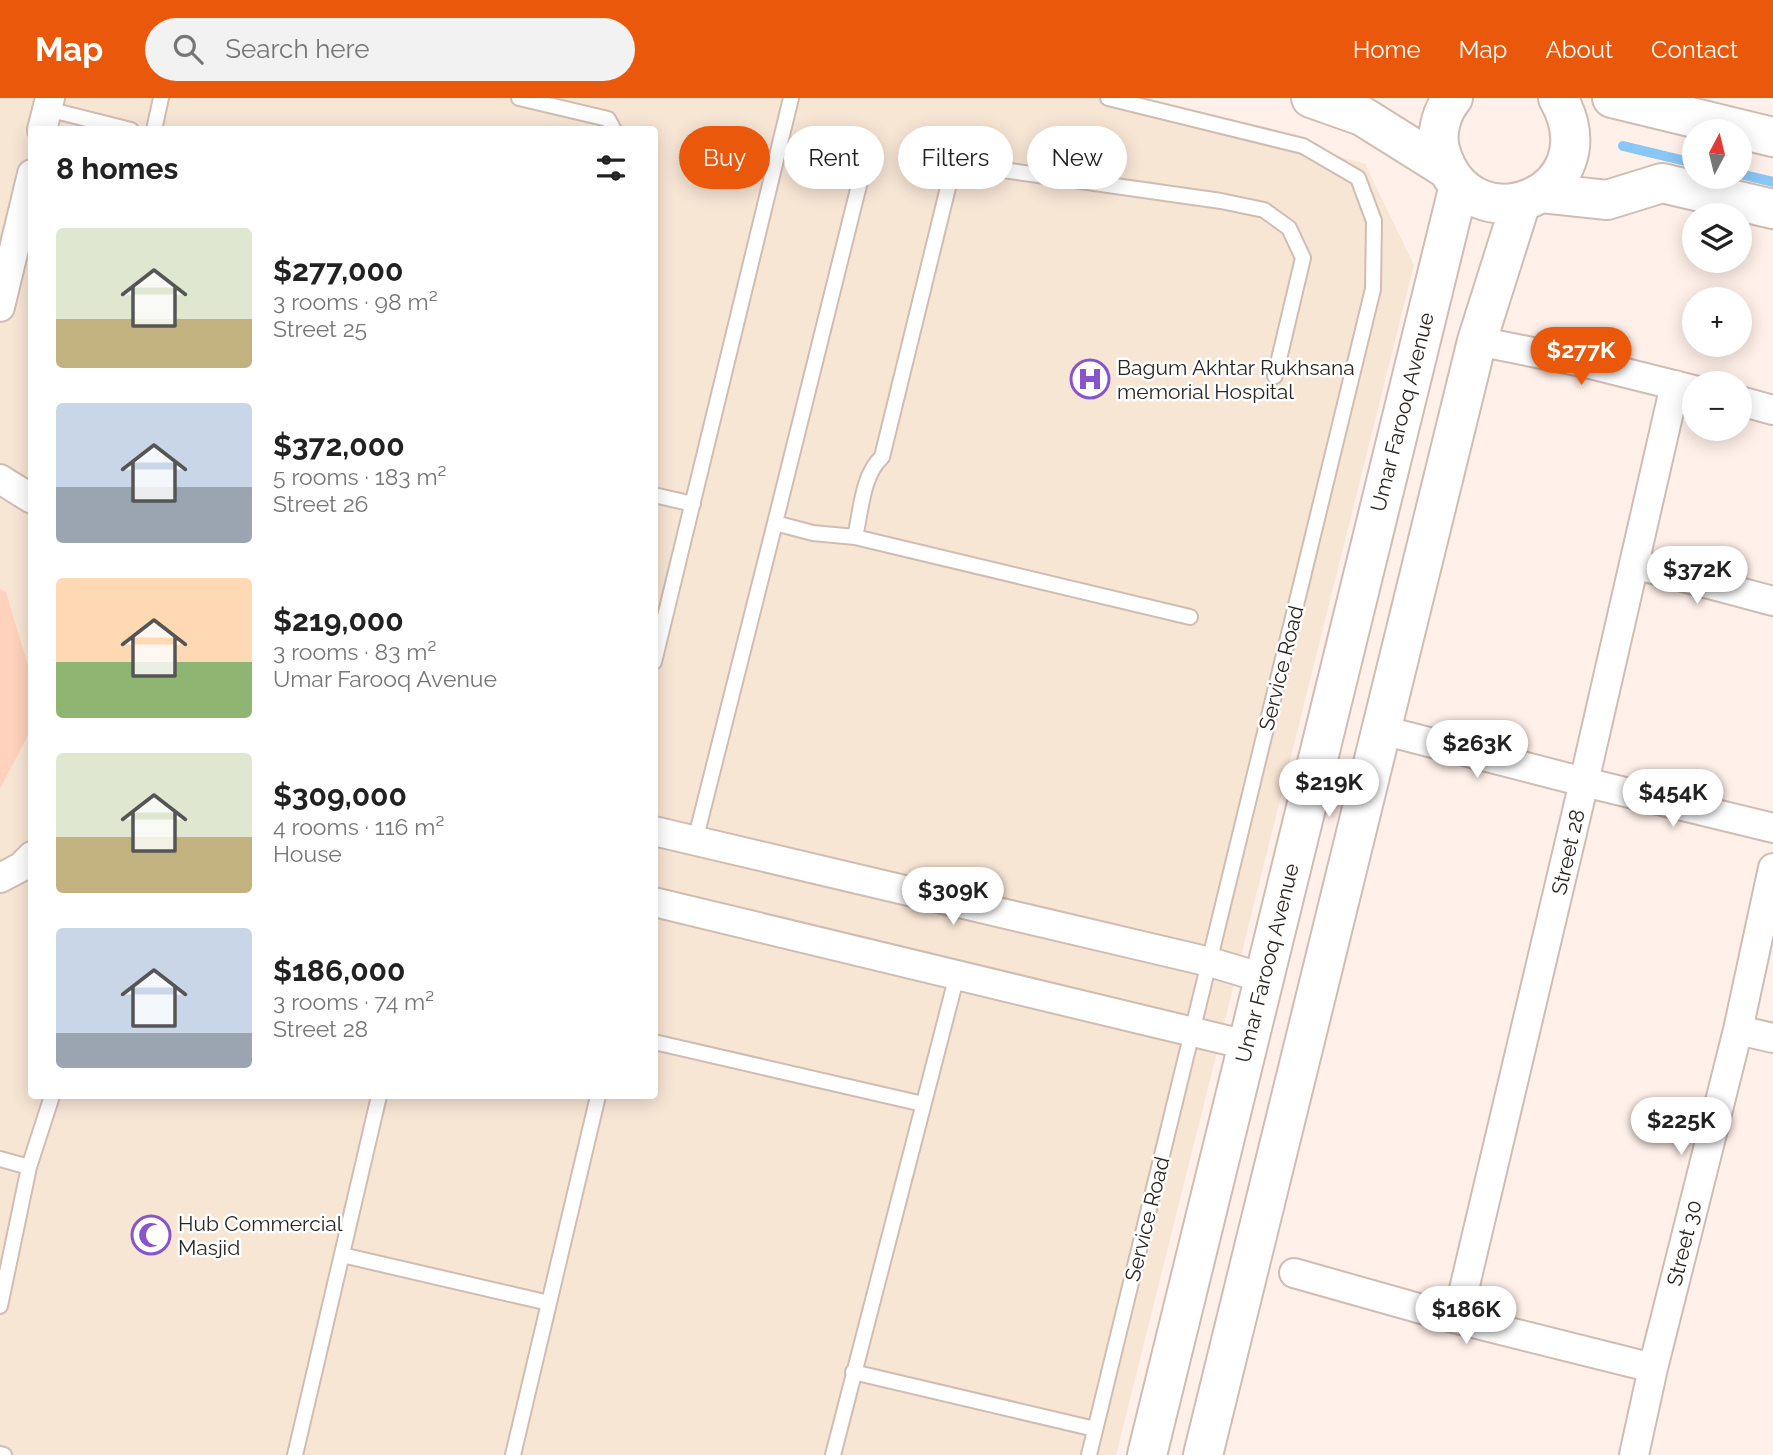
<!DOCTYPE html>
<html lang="en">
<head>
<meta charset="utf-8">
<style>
  body { margin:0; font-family:Raleway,sans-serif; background:#f2f2f2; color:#222; height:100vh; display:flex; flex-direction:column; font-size:26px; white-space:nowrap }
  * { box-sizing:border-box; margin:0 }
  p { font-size:23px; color:#767676 }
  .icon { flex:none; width:38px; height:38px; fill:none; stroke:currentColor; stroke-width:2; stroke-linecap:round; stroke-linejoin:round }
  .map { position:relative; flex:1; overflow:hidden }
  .drawer { position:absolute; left:28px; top:28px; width:630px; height:973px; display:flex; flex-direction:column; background:#fff; border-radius:7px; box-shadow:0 4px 18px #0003 }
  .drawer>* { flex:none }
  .banner { position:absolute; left:679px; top:28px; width:665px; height:63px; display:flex; gap:14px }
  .needle { width:46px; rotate:7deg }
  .buttons { position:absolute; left:1682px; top:21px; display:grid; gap:14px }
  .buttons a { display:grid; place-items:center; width:70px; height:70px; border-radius:50%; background:#fff; box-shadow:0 4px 18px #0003; font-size:35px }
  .price { position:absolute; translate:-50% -60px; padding:0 16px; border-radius:24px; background:#fff; color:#222; font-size:23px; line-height:46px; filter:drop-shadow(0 2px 4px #0008) }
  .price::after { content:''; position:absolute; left:50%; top:42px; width:21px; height:16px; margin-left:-10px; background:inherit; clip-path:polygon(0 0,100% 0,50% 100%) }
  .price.current { background:#ea580c; color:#fff }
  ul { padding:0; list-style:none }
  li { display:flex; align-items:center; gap:21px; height:175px; padding:0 28px }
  li span { display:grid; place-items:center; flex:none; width:196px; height:140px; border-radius:7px; color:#555 }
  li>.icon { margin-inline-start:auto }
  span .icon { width:84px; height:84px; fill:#fffc; stroke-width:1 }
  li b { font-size:30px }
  h2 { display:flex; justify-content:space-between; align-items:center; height:84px; padding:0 28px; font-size:30px }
  .chip { padding:0 24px; border-radius:32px; background:#fff; box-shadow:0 4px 18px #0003; font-size:24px; line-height:63px }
  .chip.current { background:#ea580c; color:#fff }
  header { display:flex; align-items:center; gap:42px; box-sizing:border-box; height:98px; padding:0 35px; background:#ea580c; color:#fff }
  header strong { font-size:33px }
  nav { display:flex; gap:38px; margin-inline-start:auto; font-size:24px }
  .search { width:490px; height:63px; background:#f2f2f2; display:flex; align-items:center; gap:18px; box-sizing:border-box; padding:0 24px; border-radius:38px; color:#767676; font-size:26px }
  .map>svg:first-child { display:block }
  .commercial { fill:#f8e6d5; fill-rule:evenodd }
  .green { fill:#fed2bc }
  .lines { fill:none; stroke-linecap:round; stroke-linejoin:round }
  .stream { stroke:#89c7f7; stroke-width:10 }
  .lane-casing { stroke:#cfbdb4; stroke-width:18 }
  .street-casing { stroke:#cfbdb4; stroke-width:32 }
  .secondary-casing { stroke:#cfbdb4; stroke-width:42 }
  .lane { stroke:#fff; stroke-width:14 }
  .street { stroke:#fff; stroke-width:28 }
  .secondary { stroke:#fff; stroke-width:38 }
  .labels { text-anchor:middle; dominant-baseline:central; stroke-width:5; stroke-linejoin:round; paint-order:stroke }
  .poi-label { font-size:21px; fill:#2b2521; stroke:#fff; text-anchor:start }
  .street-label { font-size:21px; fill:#2b2521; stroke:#fff }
</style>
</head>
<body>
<header>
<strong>Map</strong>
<div class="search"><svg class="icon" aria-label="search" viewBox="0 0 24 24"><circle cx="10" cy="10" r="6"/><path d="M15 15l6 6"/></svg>Search here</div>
<nav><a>Home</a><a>Map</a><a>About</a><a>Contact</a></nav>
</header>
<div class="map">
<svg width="1773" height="1357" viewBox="0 0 1773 1357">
  <rect width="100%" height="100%" fill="#fff0e9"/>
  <path class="commercial" d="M0,0H1132L1365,66L1414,167L1116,1357H0ZM32,32H654V998H32Z"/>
  <path class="green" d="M0,491L6,494L31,578L32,630L0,691Z"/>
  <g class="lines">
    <path class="stream" d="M1623,48L1694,65
      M1740,76L1773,84"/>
    <defs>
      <path id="lane" d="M519,0L608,21L614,32
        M47,11L131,32
        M154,32L161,0
        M654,397L693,406
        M775,425L866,59
        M855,439L1190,519
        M654,564L791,0
        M695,743L775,425L813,435L855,439C861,414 862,377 882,359L954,65L1221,103L1264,112L1289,130L1303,160L1275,278
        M654,944L923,1006
        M0,1061L29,1069
        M342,1157L549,1205
        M0,1208L29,1069L52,998
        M853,1274L1095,1331
        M0,1356L4,1357
        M295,1357L379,998
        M513,1357L598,998
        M833,1357L957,877
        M1089,1357L1373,191L1374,123L1358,80L1303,48L1108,0"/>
      <path id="street" d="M42,32L50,0
        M0,209L32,76
        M1477,243L1582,264L1694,292
        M1740,303L1773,312
        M0,381L32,401
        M1634,466L1773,503
        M1382,632L1584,684L1773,730
        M654,733L1210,864L1263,880
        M0,780L21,769L32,758
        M654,804L1247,947
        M1738,932L1773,940
        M1294,1175L1457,1221L1653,1270
        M1457,1221L1584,684L1675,287
        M1634,1357L1653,1270L1738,932L1773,770"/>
      <path id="secondary" d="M1311,0L1362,18L1445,70
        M1453,0C1441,14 1435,37 1441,55C1471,152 1612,96 1558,0
        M1612,0L1773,39
        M1542,95L1607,102L1662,85L1773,111
        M1147,1357L1459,87
        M1203,1357L1477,243L1521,104"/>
    </defs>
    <use href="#lane" class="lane-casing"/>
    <use href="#street" class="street-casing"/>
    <use href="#secondary" class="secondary-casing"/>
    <use href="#lane" class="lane"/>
    <use href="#street" class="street"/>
    <use href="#secondary" class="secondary"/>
  </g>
  <defs>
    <symbol id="hospital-ring" viewBox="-11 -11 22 22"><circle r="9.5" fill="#fff" stroke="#8754cd" stroke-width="1.5"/><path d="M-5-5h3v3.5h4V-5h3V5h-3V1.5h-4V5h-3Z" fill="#8754cd"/></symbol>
    <symbol id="mosque-ring" viewBox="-11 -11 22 22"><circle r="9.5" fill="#fff" stroke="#8754cd" stroke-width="1.5"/><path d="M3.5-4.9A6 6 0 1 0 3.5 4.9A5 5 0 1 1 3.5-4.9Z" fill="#8754cd"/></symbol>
  </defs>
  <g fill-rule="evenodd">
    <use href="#hospital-ring" x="1068" y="259" width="44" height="44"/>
    <use href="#mosque-ring" x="129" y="1115" width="44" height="44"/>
  </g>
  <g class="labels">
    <g class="poi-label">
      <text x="1117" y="269">Bagum Akhtar Rukhsana<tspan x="1117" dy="24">memorial Hospital</tspan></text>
      <text x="178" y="1125">Hub Commercial<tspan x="178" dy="24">Masjid</tspan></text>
    </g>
    <g class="street-label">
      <text transform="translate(1402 314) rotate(-76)">Umar Farooq Avenue</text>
      <text transform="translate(1281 570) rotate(-76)">Service Road</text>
      <text transform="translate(1568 754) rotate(-77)">Street 28</text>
      <text transform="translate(1267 865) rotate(-76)">Umar Farooq Avenue</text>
      <text transform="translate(1147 1121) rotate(-76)">Service Road</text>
      <text transform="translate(1684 1145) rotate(-76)">Street 30</text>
    </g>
  </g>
</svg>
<div class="buttons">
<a><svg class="needle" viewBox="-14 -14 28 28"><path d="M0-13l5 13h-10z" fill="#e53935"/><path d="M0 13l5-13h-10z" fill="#767676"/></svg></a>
<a><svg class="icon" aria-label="layers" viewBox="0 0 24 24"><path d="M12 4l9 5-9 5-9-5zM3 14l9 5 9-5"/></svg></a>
<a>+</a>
<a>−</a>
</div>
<b class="price current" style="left:1581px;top:289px">$277K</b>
<b class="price" style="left:1697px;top:508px">$372K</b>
<b class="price" style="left:1477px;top:682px">$263K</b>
<b class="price" style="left:1329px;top:721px">$219K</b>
<b class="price" style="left:1673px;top:731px">$454K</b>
<b class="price" style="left:953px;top:829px">$309K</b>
<b class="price" style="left:1681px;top:1059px">$225K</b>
<b class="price" style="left:1466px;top:1248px">$186K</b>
<div class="banner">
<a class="chip current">Buy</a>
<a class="chip">Rent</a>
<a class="chip">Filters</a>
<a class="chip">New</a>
</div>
<section class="drawer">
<h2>8 homes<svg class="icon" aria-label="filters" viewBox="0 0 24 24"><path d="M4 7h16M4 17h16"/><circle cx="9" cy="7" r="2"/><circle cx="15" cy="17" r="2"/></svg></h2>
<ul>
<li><span style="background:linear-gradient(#dfe7d0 65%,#c2b280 0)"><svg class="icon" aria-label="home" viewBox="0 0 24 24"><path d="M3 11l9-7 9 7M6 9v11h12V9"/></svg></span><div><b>$277,000</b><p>3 rooms · 98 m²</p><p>Street 25</p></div></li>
<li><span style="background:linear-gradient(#c9d6e8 60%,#9aa5b1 0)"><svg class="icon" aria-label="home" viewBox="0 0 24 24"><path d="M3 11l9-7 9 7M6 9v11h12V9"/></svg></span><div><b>$372,000</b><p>5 rooms · 183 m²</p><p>Street 26</p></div></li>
<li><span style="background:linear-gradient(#ffd9b3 60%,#8fb573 0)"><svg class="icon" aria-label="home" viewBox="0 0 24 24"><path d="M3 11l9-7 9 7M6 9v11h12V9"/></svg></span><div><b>$219,000</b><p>3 rooms · 83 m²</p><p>Umar Farooq Avenue</p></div></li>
<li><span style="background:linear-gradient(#dfe7d0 60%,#c2b280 0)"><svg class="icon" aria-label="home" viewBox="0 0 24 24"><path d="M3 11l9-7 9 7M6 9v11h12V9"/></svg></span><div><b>$309,000</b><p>4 rooms · 116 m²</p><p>House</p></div></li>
<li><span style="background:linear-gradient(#c9d6e8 75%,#9aa5b1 0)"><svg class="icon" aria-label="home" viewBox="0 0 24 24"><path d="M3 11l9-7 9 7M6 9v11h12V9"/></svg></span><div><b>$186,000</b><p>3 rooms · 74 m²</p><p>Street 28</p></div></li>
</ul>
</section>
</div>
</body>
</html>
